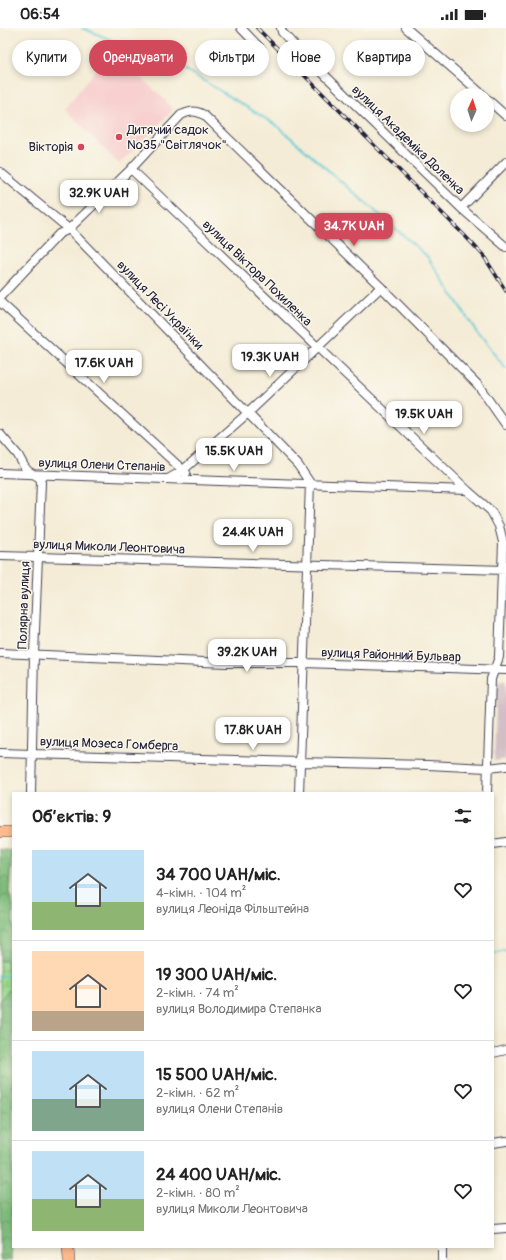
<!DOCTYPE html>
<html lang="uk">
<head>
<meta charset="utf-8">
<style>
  body { margin:0; font-family:Pangolin,sans-serif; background:#f6f6f6; color:#222; height:100vh; display:flex; flex-direction:column; font-size:15px; white-space:nowrap }
  * { box-sizing:border-box; margin:0 }
  p { font-size:13px; color:#767676 }
  .icon { flex:none; width:22px; height:22px; fill:none; stroke:currentColor; stroke-width:2; stroke-linecap:round; stroke-linejoin:round }
  .map { position:relative; flex:1; overflow:hidden }
  .panel { position:absolute; left:12px; top:764px; width:482px; height:456px; display:flex; flex-direction:column; background:#fff; border-radius:0px; box-shadow:0 2px 6px #0003 }
  .panel>* { flex:none }
  .guide { position:absolute; left:12px; top:12px; width:482px; height:36px; display:flex; gap:8px }
  .needle { width:26px; rotate:3deg }
  .tools { position:absolute; left:450px; top:60px; display:grid; gap:8px }
  .tools a { display:grid; place-items:center; width:44px; height:44px; border-radius:50%; background:#fff; box-shadow:0 2px 6px #0003; font-size:20px }
  .price { position:absolute; translate:-50% -34px; padding:0 9px; border-radius:8px; background:#fff; color:#222; font-size:13px; line-height:26px; filter:drop-shadow(0 1px 2px #0008) }
  .price::after { content:''; position:absolute; left:50%; top:24px; width:12px; height:9px; margin-left:-6px; background:inherit; clip-path:polygon(0 0,100% 0,50% 100%) }
  .price.on { background:#d1495b; color:#fff }
  ul { padding:0; list-style:none }
  li { display:flex; align-items:center; gap:12px; height:100px; padding:0 20px }
  li+li { border-top:1px solid #e0e0e0 }
  li span { display:grid; place-items:center; flex:none; width:112px; height:80px; border-radius:0px; color:#555 }
  li>.icon { margin-inline-start:auto }
  span .icon { width:48px; height:48px; fill:#fffc; stroke-width:1 }
  li b { font-size:17px }
  h2 { display:flex; justify-content:space-between; align-items:center; height:48px; padding:0 20px; font-size:17px }
  .tag { padding:0 14px; border-radius:18px; background:#fff; box-shadow:0 2px 6px #0003; font-size:14px; line-height:36px }
  .tag.on { background:#d1495b; color:#fff }
  .status { display:flex; justify-content:space-between; align-items:center; height:28px; padding:0 20px; background:#fff; direction:ltr }
  .status svg { height:11px; fill:currentColor }
  .map>svg:first-child { display:block }
  .built { fill:#f7d0cf }
  .industrial { fill:#d2bec5 }
  .forest { fill:url(#forest-crowns); stroke:#506f5b }
  .wetland { fill:url(#wetland-marsh); stroke:#607f66 }
  .lines { fill:none; stroke-linecap:round; stroke-linejoin:round }
  .stream { stroke:#5ecad6; stroke-width:2 }
  .minor-casing { stroke:#424052; stroke-width:10 }
  .major-casing { stroke:#424052; stroke-width:12 }
  .minor { stroke:#fff; stroke-width:8 }
  .major { stroke:#fcba8d; stroke-width:11 }
  .rail-casing { stroke:#22223b; stroke-width:3.5 }
  .rail { stroke:#fbf7ec; stroke-width:2; stroke-dasharray:6; stroke-linecap:butt }
  .poi-dot { fill:#d1495b; stroke:#fbf7ec; stroke-width:1.5 }
  .labels { text-anchor:middle; dominant-baseline:central; stroke-width:3; stroke-linejoin:round; paint-order:stroke }
  .poi-label { font-size:13px; fill:#22223b; stroke:#fbf7ec; text-anchor:start }
  .street-label { font-size:13px; fill:#22223b; stroke:#fbf7ec }
</style>
</head>
<body>
<div class="status"><b>06:54</b><svg viewBox="0 0 49 12"><path d="M0 12V9h3v3zM5 12V6h3v6zM10 12V3h3v9zM15 12V0h3v12zM26 1h20v11H26zM47 4h2v5h-2z"/></svg></div>
<div class="map">
<svg width="506" height="1232" viewBox="0 0 506 1232">
  <defs>
    <pattern id="forest-crowns" width="20" height="18" patternUnits="userSpaceOnUse"><rect width="20" height="18" fill="#7fbc7b"/><path d="M2 6a3 3 0 1 1 6 0M12 15a3 3 0 1 1 6 0" fill="none" stroke="#689866"/></pattern>
    <pattern id="wetland-marsh" width="20" height="14" patternUnits="userSpaceOnUse"><rect width="20" height="14" fill="#9fdc91"/><path d="M1 5h8M5 5V1M11 12h8M15 12V8" fill="none" stroke="#89bc7e"/></pattern>
  </defs>
  <rect width="100%" height="100%" fill="#fbf7ec"/>
  <filter id="ink" filterUnits="userSpaceOnUse"><feTurbulence type="fractalNoise" baseFrequency=".025" numOctaves="2"/><feDisplacementMap in="SourceGraphic" scale="8" xChannelSelector="R" yChannelSelector="G"/><feConvolveMatrix kernelMatrix="1 2 1 2 8 2 1 2 1" color-interpolation-filters="sRGB"/></filter>
  <filter id="wash" filterUnits="userSpaceOnUse"><feTurbulence type="fractalNoise" baseFrequency=".012" numOctaves="4" result="noise"/><feDisplacementMap in="SourceGraphic" scale="16" xChannelSelector="R" yChannelSelector="G"/><feGaussianBlur stdDeviation="0.9" result="paint"/><feColorMatrix in="noise" values="0 0 0 0 0 0 0 0 0 0 0 0 0 0 0 0 0 1.4 0 .05"/><feComposite in="paint" operator="in"/></filter>
  <g filter="url(#wash)">
    <rect width="100%" height="100%" fill="#f4ecd6"/>
    <path class="built" d="M105,30L133,36L143,52L160,67L173,82L119,136L65,81Z"/>
    <path class="industrial" d="M506,652V731L494,733L497,654Z"/>
    <path class="forest" d="M0,821L12,823L9,865L13,876V1208L11,1232H0V972L9,959L7,933H0Z"/>
    <path class="wetland" d="M0,933H7L10,959L0,972Z"/>
    <g class="lines">
      <path class="stream" d="M82,0L188,43L276,97L427,228L478,306L506,341
        M493,926L506,923
        M0,949L11,947"/>
    </g>
  </g>
  <g filter="url(#ink)">
    <g class="lines">
      <defs>
        <path id="minor" d="M241,0L261,21
          M281,0L282,4L291,14L461,180L506,219
          M406,0L483,67
          M487,71L506,88
          M131,141L467,462L491,483L499,498L503,514L499,629L491,651L487,765
          M0,144L69,201L298,437L310,455L299,765
          M461,180L506,134
          M0,269L59,206L69,201L131,141L181,87C190,83 195,82 204,87L381,259L478,357L506,397
          M0,274L186,445
          M0,406L18,427L24,438L28,443L40,450L41,454L34,627L31,765
          M0,445L467,462
          M168,451L182,443L248,385L381,259
          M0,528L506,542
          M0,625L226,635H304L506,642
          M0,725L299,734L428,737L487,740L506,738
          M493,816L506,814
          M493,1025L506,1022
          M493,1115L506,1113
          M493,1201L506,1200
          M442,1232V1219"/>
        <path id="major" d="M0,804H13
          M68,1219L69,1232"/>
      </defs>
      <use href="#minor" class="minor-casing"/>
      <use href="#major" class="major-casing"/>
      <use href="#minor" class="minor"/>
      <use href="#major" class="major"/>
      <defs>
        <path id="rail" d="M257,0L465,208L483,227L506,263"/>
      </defs>
      <use href="#rail" class="rail-casing"/>
      <use href="#rail" class="rail"/>
    </g>
  </g>
  <g class="poi-dot">
    <circle cx="119" cy="109" r="4"/>
    <circle cx="81" cy="119" r="4"/>
  </g>
  <g class="labels">
    <g class="poi-label">
      <text x="127" y="102">Дитячий садок<tspan x="127" dy="15">№35 "Світлячок"</tspan></text>
      <text x="73" y="119" text-anchor="end">Вікторія</text>
    </g>
    <g class="street-label">
      <text transform="translate(408 112) rotate(44)">вулиця Академіка Доленка</text>
      <text transform="translate(257 245) rotate(44)">вулиця Віктора Похиленка</text>
      <text transform="translate(160 277) rotate(46)">вулиця Лесі Українки</text>
      <text transform="translate(102 437) rotate(2)">вулиця Олени Степанів</text>
      <text transform="translate(109 519) rotate(2)">вулиця Миколи Леонтовича</text>
      <text transform="translate(24 577) rotate(-88)">Полярна вулиця</text>
      <text transform="translate(391 627) rotate(2)">вулиця Районний Бульвар</text>
      <text transform="translate(109 716) rotate(2)">вулиця Мозеса Гомберга</text>
    </g>
  </g>
</svg>
<div class="tools">
<a><svg class="needle" viewBox="-14 -14 28 28"><path d="M0-13l5 13h-10z" fill="#e53935"/><path d="M0 13l5-13h-10z" fill="#767676"/></svg></a>
</div>
<b class="price" style="left:99px;top:186px">32.9K UAH</b>
<b class="price on" style="left:354px;top:219px">34.7K UAH</b>
<b class="price" style="left:270px;top:350px">19.3K UAH</b>
<b class="price" style="left:104px;top:356px">17.6K UAH</b>
<b class="price" style="left:424px;top:407px">19.5K UAH</b>
<b class="price" style="left:234px;top:444px">15.5K UAH</b>
<b class="price" style="left:253px;top:525px">24.4K UAH</b>
<b class="price" style="left:247px;top:645px">39.2K UAH</b>
<b class="price" style="left:253px;top:723px">17.8K UAH</b>
<div class="guide">
<a class="tag">Купити</a>
<a class="tag on">Орендувати</a>
<a class="tag">Фільтри</a>
<a class="tag">Нове</a>
<a class="tag">Квартира</a>
</div>
<section class="panel">
<h2>Об’єктів: 9<svg class="icon" aria-label="filters" viewBox="0 0 24 24"><path d="M4 7h16M4 17h16"/><circle cx="9" cy="7" r="2"/><circle cx="15" cy="17" r="2"/></svg></h2>
<ul>
<li><span style="background:linear-gradient(#bfe0f5 65%,#8fb573 0)"><svg class="icon" aria-label="home" viewBox="0 0 24 24"><path d="M3 11l9-7 9 7M6 9v11h12V9"/></svg></span><div><b>34 700 UAH/міс.</b><p>4-кімн. · 104 m²</p><p>вулиця Леоніда Фільштейна</p></div><svg class="icon" aria-label="heart" viewBox="0 0 24 24"><path d="M12 20l-8-8c-3-5 5-10 8-4 3-6 11-1 8 4z"/></svg></li>
<li><span style="background:linear-gradient(#ffd9b3 75%,#b9a48a 0)"><svg class="icon" aria-label="home" viewBox="0 0 24 24"><path d="M3 11l9-7 9 7M6 9v11h12V9"/></svg></span><div><b>19 300 UAH/міс.</b><p>2-кімн. · 74 m²</p><p>вулиця Володимира Степанка</p></div><svg class="icon" aria-label="heart" viewBox="0 0 24 24"><path d="M12 20l-8-8c-3-5 5-10 8-4 3-6 11-1 8 4z"/></svg></li>
<li><span style="background:linear-gradient(#bfe0f5 60%,#7fa58c 0)"><svg class="icon" aria-label="home" viewBox="0 0 24 24"><path d="M3 11l9-7 9 7M6 9v11h12V9"/></svg></span><div><b>15 500 UAH/міс.</b><p>2-кімн. · 62 m²</p><p>вулиця Олени Степанів</p></div><svg class="icon" aria-label="heart" viewBox="0 0 24 24"><path d="M12 20l-8-8c-3-5 5-10 8-4 3-6 11-1 8 4z"/></svg></li>
<li><span style="background:linear-gradient(#bfe0f5 60%,#8fb573 0)"><svg class="icon" aria-label="home" viewBox="0 0 24 24"><path d="M3 11l9-7 9 7M6 9v11h12V9"/></svg></span><div><b>24 400 UAH/міс.</b><p>2-кімн. · 80 m²</p><p>вулиця Миколи Леонтовича</p></div><svg class="icon" aria-label="heart" viewBox="0 0 24 24"><path d="M12 20l-8-8c-3-5 5-10 8-4 3-6 11-1 8 4z"/></svg></li>
</ul>
</section>
</div>
</body>
</html>
